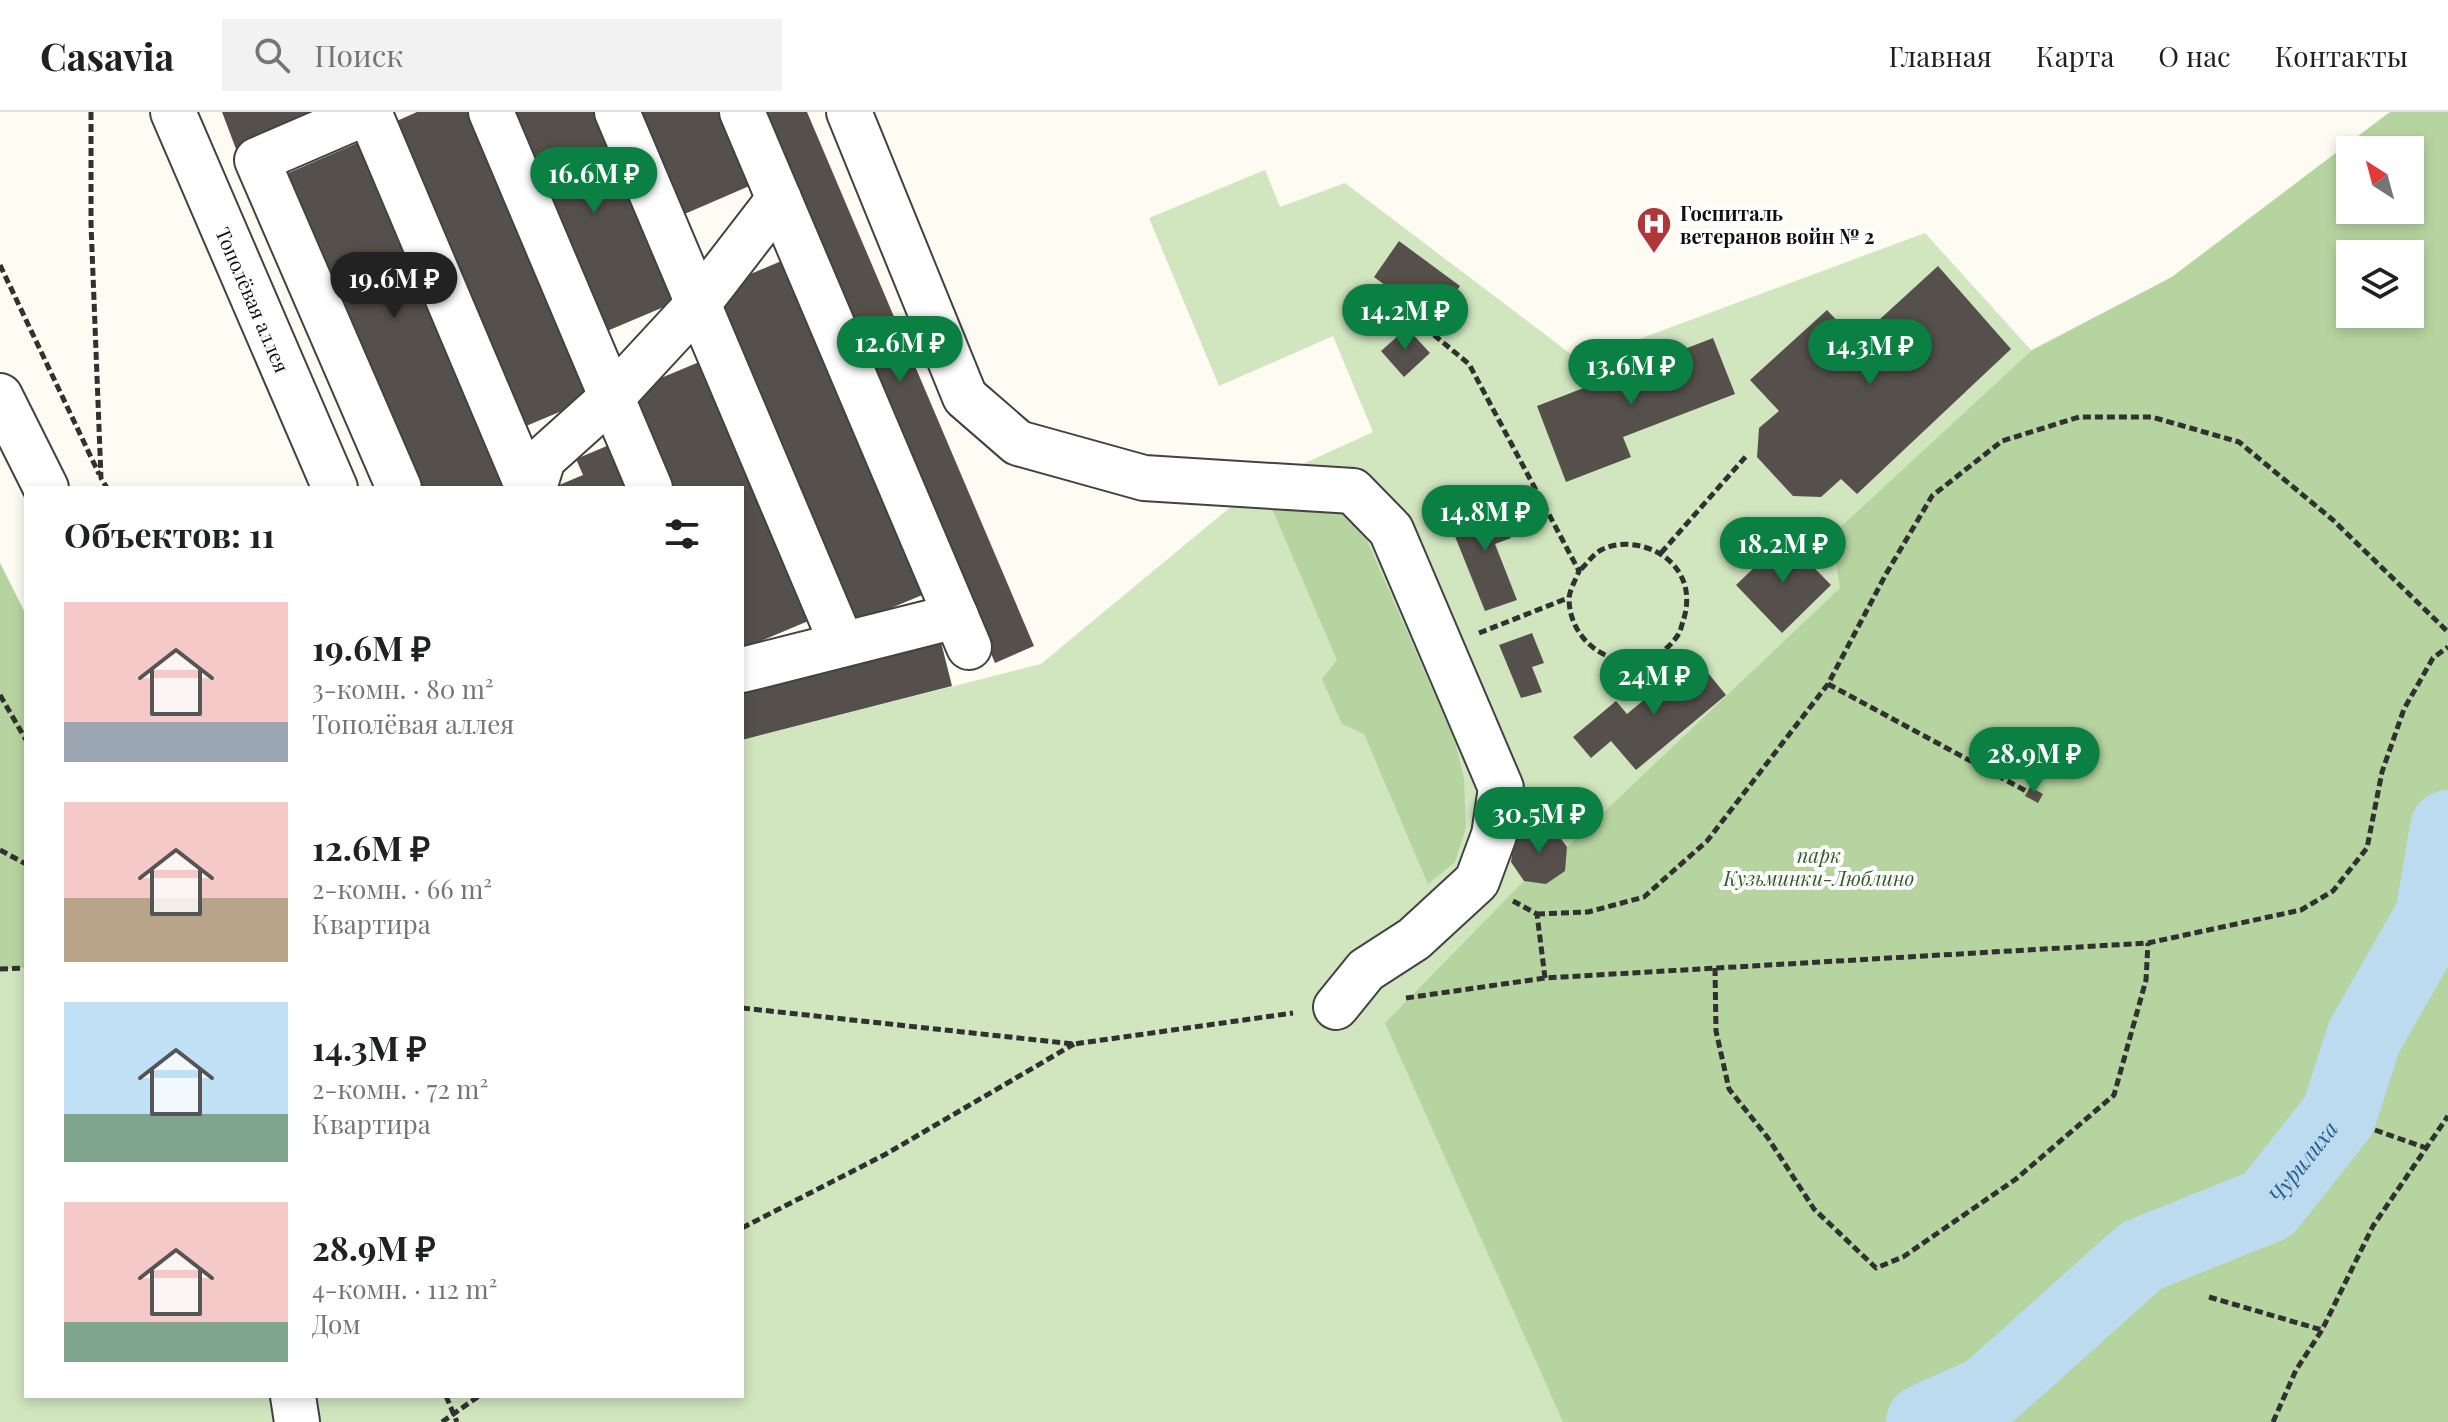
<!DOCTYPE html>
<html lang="ru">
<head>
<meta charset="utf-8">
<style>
  body { margin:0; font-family:"Playfair Display",serif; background:#f2f2f2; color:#202124; height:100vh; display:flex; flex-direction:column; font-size:30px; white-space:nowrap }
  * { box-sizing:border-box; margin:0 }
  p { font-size:26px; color:#757577 }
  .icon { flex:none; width:44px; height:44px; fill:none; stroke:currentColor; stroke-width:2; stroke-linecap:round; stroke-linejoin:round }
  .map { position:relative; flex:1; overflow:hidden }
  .panel { position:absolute; left:24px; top:374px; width:720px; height:912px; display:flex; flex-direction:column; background:#fff; border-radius:0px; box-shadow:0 4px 12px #0003 }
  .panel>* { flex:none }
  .needle { width:52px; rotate:324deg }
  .buttons { position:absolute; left:2336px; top:24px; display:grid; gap:16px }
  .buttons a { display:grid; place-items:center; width:88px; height:88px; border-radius:0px; background:#fff; box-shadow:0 4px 12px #0003; font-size:40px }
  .price { position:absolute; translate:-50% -68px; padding:0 18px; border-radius:28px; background:#0b8043; color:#fff; font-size:26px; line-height:52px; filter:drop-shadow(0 2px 4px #0008) }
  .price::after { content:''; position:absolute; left:50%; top:48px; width:24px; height:18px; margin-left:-12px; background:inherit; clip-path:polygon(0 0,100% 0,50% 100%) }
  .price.active { background:#222; color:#fff }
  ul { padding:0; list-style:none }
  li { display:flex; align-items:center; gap:24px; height:200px; padding:0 40px }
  li span { display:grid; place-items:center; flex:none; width:224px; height:160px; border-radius:0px; color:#555 }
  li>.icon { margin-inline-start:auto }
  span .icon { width:96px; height:96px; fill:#fffc; stroke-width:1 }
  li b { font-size:34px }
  h2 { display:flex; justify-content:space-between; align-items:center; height:96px; padding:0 40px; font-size:34px }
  header { display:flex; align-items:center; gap:48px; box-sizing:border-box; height:112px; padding:0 40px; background:#fff; border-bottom:2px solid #e0e0e0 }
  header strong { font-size:38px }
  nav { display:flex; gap:44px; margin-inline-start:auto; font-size:28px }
  .search { width:560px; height:72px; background:#f2f2f2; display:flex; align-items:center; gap:20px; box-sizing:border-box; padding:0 28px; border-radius:0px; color:#757577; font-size:30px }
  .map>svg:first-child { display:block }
  .green { fill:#d1e5bf; fill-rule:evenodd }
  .forest { fill:#b6d4a0; fill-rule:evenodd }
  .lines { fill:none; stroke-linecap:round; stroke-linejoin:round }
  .river { stroke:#bcdbef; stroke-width:76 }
  .building { fill:#56504c }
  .minor-casing { stroke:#424242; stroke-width:48 }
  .path { stroke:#313131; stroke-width:5; stroke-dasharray:8 4; stroke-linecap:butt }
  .minor { stroke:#fff; stroke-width:44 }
  .labels { text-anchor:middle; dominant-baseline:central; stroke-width:8; stroke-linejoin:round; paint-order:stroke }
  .poi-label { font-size:20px; font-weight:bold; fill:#0f0f0f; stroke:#fff; text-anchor:start }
  .street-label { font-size:20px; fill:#0f0f0f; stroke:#fff }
  .park-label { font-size:20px; font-style:italic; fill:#305f26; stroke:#fff }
  .water-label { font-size:22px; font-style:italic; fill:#266093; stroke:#fff }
</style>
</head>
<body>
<header>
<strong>Casavia</strong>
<div class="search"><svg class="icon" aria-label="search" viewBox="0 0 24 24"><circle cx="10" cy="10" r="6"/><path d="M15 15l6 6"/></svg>Поиск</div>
<nav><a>Главная</a><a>Карта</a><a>О нас</a><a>Контакты</a></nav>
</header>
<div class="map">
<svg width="2448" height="1310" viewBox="0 0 2448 1310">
  <rect width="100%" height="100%" fill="#fdfbf2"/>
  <path class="green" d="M2390,0H2448V1310H0V451L26,503V1284H742V628L1041,552L1257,373L1373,320L1333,224L1219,274L1149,106L1265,58L1280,95L1345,71L1580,249L1925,121L2031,238L2172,165ZM2350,38H2410V98H2350ZM2350,142H2410V202H2350Z"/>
  <path class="forest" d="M2390,0H2448V1310H1563L1385,911L1524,769L1564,759L1567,735L1840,476L1832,423L2031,239L2172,165ZM2350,38H2410V98H2350ZM2350,142H2410V202H2350Z
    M1270,392L1345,400L1361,415L1455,629L1464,667L1466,716L1455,750L1428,772L1364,622L1342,612L1322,567L1337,548Z
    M0,451L26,503V856L0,857Z"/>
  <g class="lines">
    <path class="river" id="s1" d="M1924,1310L1987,1282L2141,1144L2268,1093L2339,1003L2364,925L2433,804L2448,716"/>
  </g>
  <path class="building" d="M222,0H323L236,37Z
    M417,0H474L595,285L519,317L390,12Z
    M506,0H598L678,189L600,222Z
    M636,0H723L754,72L680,104Z
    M762,0H807L1034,534L995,551Z
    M364,28L506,376H420L286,62Z
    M1399,129L1460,174L1435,210L1374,165Z
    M786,147L927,481L853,512L718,194L746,164Z
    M1938,154L2011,237L1857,382L1841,367L1821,385L1793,384L1757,345L1759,316L1779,299L1750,268L1827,198L1856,229Z
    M1407,216L1430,241L1404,265L1381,239Z
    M1713,226L1735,282L1623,325L1631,345L1566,370L1537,294Z
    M704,248L813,507L742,537V376H665L625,281Z
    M614,331L633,376H552L583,363L576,347Z
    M1496,389L1511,426L1495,432L1517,488L1485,499L1448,407Z
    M1785,426L1831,473L1782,521L1736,473Z
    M1532,521L1544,551L1532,555L1542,580L1521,586L1499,533Z
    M940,526L952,574L742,628V576Z
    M1695,545L1726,583L1636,658L1611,629L1591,646L1573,625L1616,589L1627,602Z
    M2030,675L2043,682L2038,691L2025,684Z
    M1533,714L1553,716L1567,735L1565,759L1546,772L1524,769L1511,750L1514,728Z"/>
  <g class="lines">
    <defs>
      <g id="minor">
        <path id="s2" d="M173,0L335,376"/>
        <path d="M368,0L257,48L399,376"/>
        <path d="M369,0L528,376"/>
        <path d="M491,0L650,376"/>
        <path d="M617,0L842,532"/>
        <path d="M742,0L969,535"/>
        <path d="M849,0L965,285L1018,331L1144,366L1353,379L1391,418L1501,676L1494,723L1477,769L1414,827L1366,858L1336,895"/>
        <path d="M0,284L46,376"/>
        <path d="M534,376L543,347L612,285L698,192L779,87"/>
        <path d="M742,558L956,504"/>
        <path d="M293,1284L297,1310"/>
      </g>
    </defs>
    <use href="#minor" class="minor-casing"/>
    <path class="path" d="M91,0V112L101,366L107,376
      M0,153L99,362
      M1434,223L1469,252L1579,459C1576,467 1569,479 1569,487C1570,545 1645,573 1678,523C1681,519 1682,511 1684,506C1688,493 1688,476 1681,464C1668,437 1628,424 1601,438C1593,442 1586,453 1579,459
      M1661,441L1748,342
      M1479,521L1568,486
      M1828,572L2028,680
      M0,583L26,628
      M0,738L26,752
      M1513,789L1537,802L1545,866
      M1537,802L1588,800L1644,785L1707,729L1828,572L1886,462L1932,384L2002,329L2079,305H2152L2239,330L2333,408L2448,520
      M1715,856L1716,919L1729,977L1768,1026L1814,1097L1876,1156L1903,1145L2016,1067L2114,983L2146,868L2148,831
      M0,857L26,856
      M1406,886L1545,866L2148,831L2301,798L2333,779L2367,736L2382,660L2404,597L2433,546L2448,535
      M742,896L1074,932L1293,901
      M2375,1018L2426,1036
      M742,1116L886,1042L1074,932
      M2209,1185L2322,1218
      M446,1284L457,1310
      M442,1310L479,1284
      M2273,1310L2296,1258L2322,1218L2373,1114L2448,1004"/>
    <use href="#minor" class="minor"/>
  </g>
  <defs>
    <symbol id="hospital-pin" viewBox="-11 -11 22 30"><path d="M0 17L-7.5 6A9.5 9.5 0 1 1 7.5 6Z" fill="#af3639" stroke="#fff"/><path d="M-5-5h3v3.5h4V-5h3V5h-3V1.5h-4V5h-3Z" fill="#fff"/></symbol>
  </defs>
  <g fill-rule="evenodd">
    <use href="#hospital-pin" x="1634" y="92" width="40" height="54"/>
  </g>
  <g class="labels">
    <g class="poi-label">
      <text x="1680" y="100">Госпиталь<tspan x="1680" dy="23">ветеранов войн № 2</tspan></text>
    </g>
    <g class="street-label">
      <text stroke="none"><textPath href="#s2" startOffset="204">Тополёвая аллея</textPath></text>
    </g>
    <g class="park-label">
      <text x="1819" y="742">парк<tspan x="1819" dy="23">Кузьминки-Люблино</tspan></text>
    </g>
    <g class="water-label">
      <text stroke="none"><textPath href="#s1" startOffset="468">Чурилиха</textPath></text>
    </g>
  </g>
</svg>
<div class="buttons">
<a><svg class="needle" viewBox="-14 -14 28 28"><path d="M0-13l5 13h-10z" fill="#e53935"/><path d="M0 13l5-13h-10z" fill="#757577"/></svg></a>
<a><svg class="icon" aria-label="layers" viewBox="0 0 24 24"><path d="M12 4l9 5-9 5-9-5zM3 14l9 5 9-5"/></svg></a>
</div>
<b class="price" style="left:594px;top:103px">16.6M ₽</b>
<b class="price active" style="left:394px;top:208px">19.6M ₽</b>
<b class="price" style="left:1405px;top:240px">14.2M ₽</b>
<b class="price" style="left:900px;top:272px">12.6M ₽</b>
<b class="price" style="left:1870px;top:275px">14.3M ₽</b>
<b class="price" style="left:1631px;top:295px">13.6M ₽</b>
<b class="price" style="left:1485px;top:441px">14.8M ₽</b>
<b class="price" style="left:1783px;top:473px">18.2M ₽</b>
<b class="price" style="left:1654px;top:605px">24M ₽</b>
<b class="price" style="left:2034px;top:683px">28.9M ₽</b>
<b class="price" style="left:1539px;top:743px">30.5M ₽</b>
<section class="panel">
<h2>Объектов: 11<svg class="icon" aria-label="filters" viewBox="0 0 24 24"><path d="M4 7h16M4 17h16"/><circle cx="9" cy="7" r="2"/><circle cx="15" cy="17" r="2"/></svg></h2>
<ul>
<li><span style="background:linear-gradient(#f6c9c9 75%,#9aa5b1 0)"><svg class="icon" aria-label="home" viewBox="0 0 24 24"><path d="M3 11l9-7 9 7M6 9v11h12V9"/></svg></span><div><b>19.6M ₽</b><p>3-комн. · 80 m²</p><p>Тополёвая аллея</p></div></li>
<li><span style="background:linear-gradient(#f6c9c9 60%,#b9a48a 0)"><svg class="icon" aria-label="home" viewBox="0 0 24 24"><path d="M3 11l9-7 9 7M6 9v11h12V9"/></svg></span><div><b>12.6M ₽</b><p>2-комн. · 66 m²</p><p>Квартира</p></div></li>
<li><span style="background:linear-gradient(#bfe0f5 70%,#7fa58c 0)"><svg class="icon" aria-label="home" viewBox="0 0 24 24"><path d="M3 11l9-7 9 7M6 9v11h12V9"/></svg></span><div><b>14.3M ₽</b><p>2-комн. · 72 m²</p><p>Квартира</p></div></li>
<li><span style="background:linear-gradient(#f6c9c9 75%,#7fa58c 0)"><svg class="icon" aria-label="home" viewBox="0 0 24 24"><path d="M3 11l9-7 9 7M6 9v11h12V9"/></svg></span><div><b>28.9M ₽</b><p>4-комн. · 112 m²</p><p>Дом</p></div></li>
</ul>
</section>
</div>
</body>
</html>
